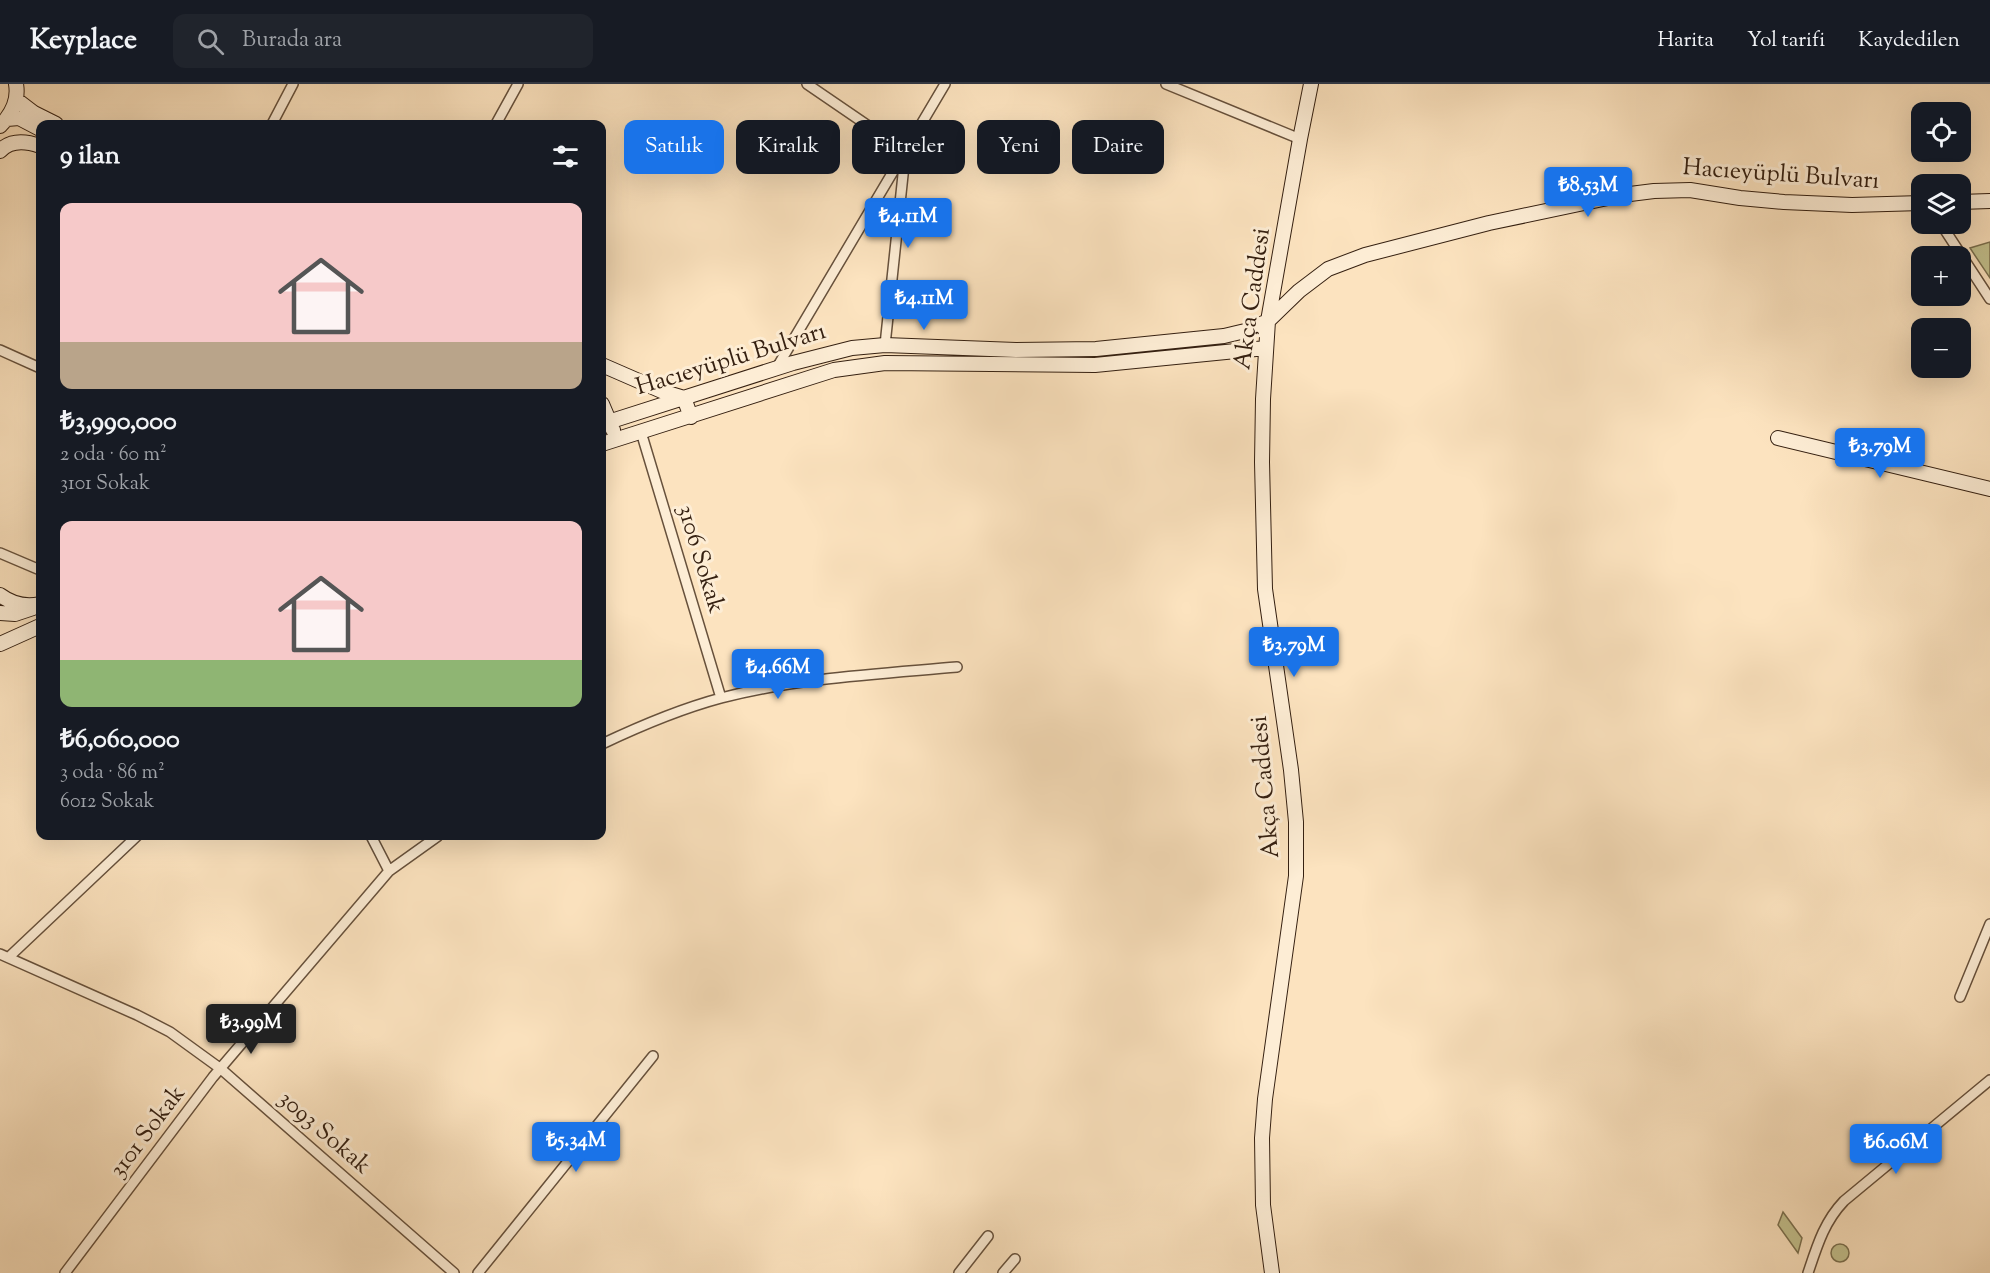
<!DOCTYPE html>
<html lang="tr">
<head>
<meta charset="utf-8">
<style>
  body { margin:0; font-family:"Sorts Mill Goudy",serif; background:#20242c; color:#f1f3f6; height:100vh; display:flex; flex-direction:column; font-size:22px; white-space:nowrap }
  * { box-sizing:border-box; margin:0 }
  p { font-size:20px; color:#9ea1a6 }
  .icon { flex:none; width:33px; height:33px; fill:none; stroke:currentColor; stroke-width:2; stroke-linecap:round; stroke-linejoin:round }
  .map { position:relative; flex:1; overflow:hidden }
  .drawer { position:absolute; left:36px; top:36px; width:570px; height:720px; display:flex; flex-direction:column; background:#171b24; border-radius:12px; box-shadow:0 6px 24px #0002 }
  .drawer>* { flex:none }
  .top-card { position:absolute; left:624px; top:36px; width:570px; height:54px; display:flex; gap:12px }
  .fabs { position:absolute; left:1911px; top:18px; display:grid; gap:12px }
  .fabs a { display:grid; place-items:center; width:60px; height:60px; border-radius:12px; background:#171b24; box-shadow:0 6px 24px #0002; font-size:30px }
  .price { position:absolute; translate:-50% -51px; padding:0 14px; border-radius:6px; background:#1a73e8; color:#fff; font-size:20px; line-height:39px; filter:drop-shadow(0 2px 3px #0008) }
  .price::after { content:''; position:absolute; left:50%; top:36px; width:18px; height:14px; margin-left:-9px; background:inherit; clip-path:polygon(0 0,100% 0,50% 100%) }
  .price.active { background:#222; color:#fff }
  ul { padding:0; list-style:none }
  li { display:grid; align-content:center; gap:12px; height:318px; padding:0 24px }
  li span { display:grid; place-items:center; height:186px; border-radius:12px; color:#555 }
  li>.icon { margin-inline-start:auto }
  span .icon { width:108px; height:108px; fill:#fffc; stroke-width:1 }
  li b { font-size:26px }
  h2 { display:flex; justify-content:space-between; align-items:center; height:72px; padding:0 24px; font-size:26px }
  .chip { padding:0 21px; border-radius:12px; background:#171b24; box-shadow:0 6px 24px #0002; font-size:21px; line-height:54px }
  .chip.active { background:#1a73e8; color:#fff }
  header { display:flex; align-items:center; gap:36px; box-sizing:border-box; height:84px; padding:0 30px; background:#171b24; border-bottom:2px solid #363941 }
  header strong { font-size:28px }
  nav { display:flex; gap:33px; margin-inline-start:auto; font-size:21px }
  .search { width:420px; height:54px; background:#20242c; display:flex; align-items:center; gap:15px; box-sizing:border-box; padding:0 21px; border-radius:12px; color:#9ea1a6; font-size:22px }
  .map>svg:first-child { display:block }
  .green { fill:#c4c28f; stroke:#7c7150; stroke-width:1.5 }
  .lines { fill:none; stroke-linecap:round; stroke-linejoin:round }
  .street-casing { stroke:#67513c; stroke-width:12 }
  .secondary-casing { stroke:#352011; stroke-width:16 }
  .street { stroke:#fdedd5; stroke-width:9 }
  .secondary { stroke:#fdedd5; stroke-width:14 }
  .labels { text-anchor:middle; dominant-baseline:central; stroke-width:6; stroke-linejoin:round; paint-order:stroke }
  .street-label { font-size:24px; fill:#352011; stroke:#fdedd5 }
</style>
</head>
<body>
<header>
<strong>Keyplace</strong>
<div class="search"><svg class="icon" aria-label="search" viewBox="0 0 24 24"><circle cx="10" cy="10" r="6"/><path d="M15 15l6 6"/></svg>Burada ara</div>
<nav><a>Harita</a><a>Yol tarifi</a><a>Kaydedilen</a></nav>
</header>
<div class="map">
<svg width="1990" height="1189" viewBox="0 0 1990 1189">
  <rect width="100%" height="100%" fill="#fce3bf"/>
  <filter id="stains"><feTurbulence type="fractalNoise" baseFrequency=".00333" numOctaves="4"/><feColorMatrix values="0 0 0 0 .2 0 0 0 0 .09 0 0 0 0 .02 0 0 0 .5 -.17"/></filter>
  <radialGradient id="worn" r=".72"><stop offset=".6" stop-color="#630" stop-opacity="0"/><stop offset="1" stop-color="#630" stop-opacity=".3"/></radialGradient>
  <path class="green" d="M1990,158V194L1970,164Z
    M1783,1128L1802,1154L1798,1169L1778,1141Z
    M1831 1169a9 9 0 1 1 18 0a9 9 0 1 1-18 0Z"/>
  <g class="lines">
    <defs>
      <path id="street" d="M807,0L905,67
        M1166,0L1300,55
        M272,40L293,0
        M496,40L518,0
        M1941,140L1990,215
        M885,261L905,72
        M0,266L40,284
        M776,285L945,0
        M641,348L721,614
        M0,469L40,486
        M602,660C640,642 680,625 721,614C798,594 878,590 957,583
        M371,752L389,787
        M0,870L137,931L170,948L221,985L454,1189
        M9,873L137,752
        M1960,913L1990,840
        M65,1189L213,993L389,787L438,752
        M478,1189L653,972
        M959,1189L988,1152
        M1003,1189L1015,1175
        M1808,1189C1817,1162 1824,1138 1844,1117L1990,996"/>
      <path id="secondary" d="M17,16L34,29L56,40
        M7,35L19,34L40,45
        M0,42C12,30 19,17 16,0
        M0,67C11,55 26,57 40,62
        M1960,118L1990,117
        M602,281L664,308L684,314L691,333
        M602,320L613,346
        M602,340L793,279L852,264L885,261L1016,266L1096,265L1224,252L1245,247L1268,237L1299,207L1328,185L1365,171L1489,139L1622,111L1654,107L1690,106L1740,114L1784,118L1852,121L1922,119
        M1778,354L1990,405
        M602,360L834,286L885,279L1095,281L1266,264
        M0,511C12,520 26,523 40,520
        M0,529L15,530L33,524
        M0,560L40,542
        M1272,1189L1263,1121L1262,1054L1265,1015L1296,792V738L1291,686L1265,505L1262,378L1263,315L1268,237L1300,55L1311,0"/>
    </defs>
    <use href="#street" class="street-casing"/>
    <use href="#secondary" class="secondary-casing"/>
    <use href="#street" class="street"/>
    <use href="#secondary" class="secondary"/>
  </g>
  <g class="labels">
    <g class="street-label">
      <text transform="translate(1781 91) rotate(4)">Hacıeyüplü Bulvarı</text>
      <text transform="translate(1253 215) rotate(-82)">Akça Caddesi</text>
      <text transform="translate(731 276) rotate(-17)">Hacıeyüplü Bulvarı</text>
      <text transform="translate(700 475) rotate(73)">3106 Sokak</text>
      <text transform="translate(1266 703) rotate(-95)">Akça Caddesi</text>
      <text transform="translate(148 1048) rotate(-53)">3101 Sokak</text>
      <text transform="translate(324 1049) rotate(41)">3093 Sokak</text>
    </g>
  </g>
  <rect width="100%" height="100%" filter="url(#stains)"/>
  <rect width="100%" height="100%" fill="url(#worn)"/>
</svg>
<div class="fabs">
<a><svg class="icon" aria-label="locate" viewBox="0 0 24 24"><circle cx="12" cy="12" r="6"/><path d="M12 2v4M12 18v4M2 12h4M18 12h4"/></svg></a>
<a><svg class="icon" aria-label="layers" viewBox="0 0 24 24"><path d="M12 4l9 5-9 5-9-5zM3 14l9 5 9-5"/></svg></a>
<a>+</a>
<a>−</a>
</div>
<b class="price" style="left:1588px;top:134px">₺8.53M</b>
<b class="price" style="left:908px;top:165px">₺4.11M</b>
<b class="price" style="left:924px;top:247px">₺4.11M</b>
<b class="price" style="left:1880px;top:395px">₺3.79M</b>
<b class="price" style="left:1294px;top:594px">₺3.79M</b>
<b class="price" style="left:778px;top:616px">₺4.66M</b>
<b class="price active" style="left:251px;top:971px">₺3.99M</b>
<b class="price" style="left:576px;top:1089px">₺5.34M</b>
<b class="price" style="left:1896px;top:1091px">₺6.06M</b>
<div class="top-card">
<a class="chip active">Satılık</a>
<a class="chip">Kiralık</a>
<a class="chip">Filtreler</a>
<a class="chip">Yeni</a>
<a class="chip">Daire</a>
</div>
<section class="drawer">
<h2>9 ilan<svg class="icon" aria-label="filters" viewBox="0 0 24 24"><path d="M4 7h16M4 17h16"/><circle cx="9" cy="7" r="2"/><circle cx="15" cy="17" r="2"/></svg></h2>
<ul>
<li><span style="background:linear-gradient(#f6c9c9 75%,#b9a48a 0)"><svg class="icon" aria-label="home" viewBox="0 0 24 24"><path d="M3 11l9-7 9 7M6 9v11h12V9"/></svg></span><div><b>₺3,990,000</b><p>2 oda · 60 m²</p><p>3101 Sokak</p></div></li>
<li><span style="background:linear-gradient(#f6c9c9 75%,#8fb573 0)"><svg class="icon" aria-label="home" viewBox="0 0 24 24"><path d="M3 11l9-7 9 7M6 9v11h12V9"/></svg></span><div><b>₺6,060,000</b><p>3 oda · 86 m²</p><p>6012 Sokak</p></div></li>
</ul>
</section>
</div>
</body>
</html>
